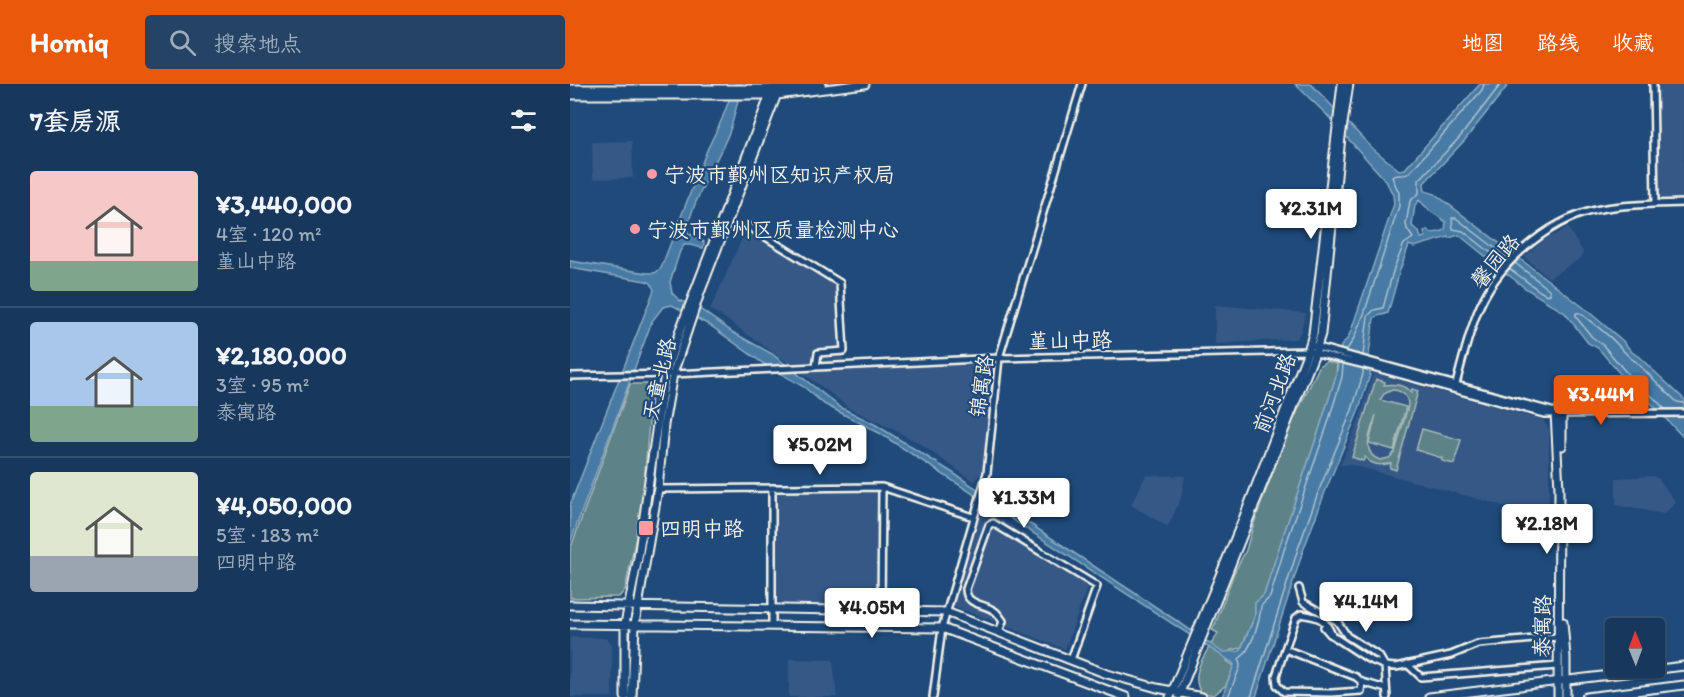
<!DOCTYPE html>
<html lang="zh">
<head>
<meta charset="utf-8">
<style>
  body { margin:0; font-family:Itim,"LXGW WenKai TC",sans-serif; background:#244365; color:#f1f3f6; height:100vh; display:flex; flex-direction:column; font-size:22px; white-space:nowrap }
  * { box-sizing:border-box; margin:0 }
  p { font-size:20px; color:#9eacbb }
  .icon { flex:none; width:33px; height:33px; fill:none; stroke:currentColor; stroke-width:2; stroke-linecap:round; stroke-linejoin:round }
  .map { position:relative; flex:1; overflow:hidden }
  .details { display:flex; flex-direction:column; background:#17385c; width:570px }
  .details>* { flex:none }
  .needle { width:39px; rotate:359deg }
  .tools { position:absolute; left:1035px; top:534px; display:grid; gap:12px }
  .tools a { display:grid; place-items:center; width:60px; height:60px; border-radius:6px; background:#17385c; box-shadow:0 2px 4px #0004,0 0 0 2px #365272; font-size:30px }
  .price { position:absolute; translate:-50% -51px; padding:0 14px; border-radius:6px; background:#fff; color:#222; font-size:20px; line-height:39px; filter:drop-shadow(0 2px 3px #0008) }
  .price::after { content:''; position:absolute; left:50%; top:36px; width:18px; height:14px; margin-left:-9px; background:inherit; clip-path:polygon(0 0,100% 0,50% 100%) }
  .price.active { background:#ea580c; color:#fff }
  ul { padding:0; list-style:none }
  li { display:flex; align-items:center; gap:18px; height:150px; padding:0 30px }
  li+li { border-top:2px solid #365272 }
  li span { display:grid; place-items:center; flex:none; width:168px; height:120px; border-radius:6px; color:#555 }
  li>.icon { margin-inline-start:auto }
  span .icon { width:72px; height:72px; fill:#fffc; stroke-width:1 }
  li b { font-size:26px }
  h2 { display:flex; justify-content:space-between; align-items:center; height:72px; padding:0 30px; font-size:26px }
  header { display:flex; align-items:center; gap:36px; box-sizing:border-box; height:84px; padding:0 30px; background:#ea580c; color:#fff }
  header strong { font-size:28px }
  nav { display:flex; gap:33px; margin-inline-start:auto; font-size:21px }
  .search { width:420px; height:54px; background:#244365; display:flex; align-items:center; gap:15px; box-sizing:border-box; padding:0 21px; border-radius:6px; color:#9eacbb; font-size:22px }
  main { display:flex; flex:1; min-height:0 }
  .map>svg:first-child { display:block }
  .built { fill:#345887 }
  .green { fill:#5d8287; stroke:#a8bab8; stroke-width:1.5; fill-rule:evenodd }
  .water { fill:#467aa4; stroke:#8caabf; stroke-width:1.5; fill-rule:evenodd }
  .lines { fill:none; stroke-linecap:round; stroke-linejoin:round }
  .shore { stroke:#aec1cd; stroke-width:1.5 }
  .minor-casing { stroke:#f4f1e8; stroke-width:10 }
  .major-casing { stroke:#f4f1e8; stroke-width:11 }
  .minor { stroke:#1f4a7a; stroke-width:5 }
  .major { stroke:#1f4a7a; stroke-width:7 }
  .poi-dot { fill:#ff9aa2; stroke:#1f4a7a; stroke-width:2 }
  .labels { text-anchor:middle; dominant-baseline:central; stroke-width:4.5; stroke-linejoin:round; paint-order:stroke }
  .poi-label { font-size:21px; fill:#f4f1e8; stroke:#1f4a7a; text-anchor:start }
  .street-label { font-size:21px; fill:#f4f1e8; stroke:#1f4a7a }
</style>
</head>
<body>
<header>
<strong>Homiq</strong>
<div class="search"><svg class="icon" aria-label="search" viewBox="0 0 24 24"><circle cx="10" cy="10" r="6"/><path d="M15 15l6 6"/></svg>搜索地点</div>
<nav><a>地图</a><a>路线</a><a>收藏</a></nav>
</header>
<main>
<section class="details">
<h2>7套房源<svg class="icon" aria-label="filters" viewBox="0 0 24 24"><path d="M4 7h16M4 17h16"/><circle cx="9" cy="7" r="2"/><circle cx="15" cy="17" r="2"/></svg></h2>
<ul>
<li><span style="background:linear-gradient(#f6c9c9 75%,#7fa58c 0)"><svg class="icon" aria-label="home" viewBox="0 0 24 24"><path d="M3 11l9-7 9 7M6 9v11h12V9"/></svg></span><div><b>¥3,440,000</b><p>4室 · 120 m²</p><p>堇山中路</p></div></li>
<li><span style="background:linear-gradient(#a9c7e8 70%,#7fa58c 0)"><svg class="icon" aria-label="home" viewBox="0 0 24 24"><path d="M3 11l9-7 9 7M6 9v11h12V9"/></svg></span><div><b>¥2,180,000</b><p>3室 · 95 m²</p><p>泰寓路</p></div></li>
<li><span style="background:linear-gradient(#dfe7d0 70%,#9aa5b1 0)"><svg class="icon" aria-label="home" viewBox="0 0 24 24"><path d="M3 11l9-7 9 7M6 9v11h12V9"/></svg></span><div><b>¥4,050,000</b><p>5室 · 183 m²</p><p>四明中路</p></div></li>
</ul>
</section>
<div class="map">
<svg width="1114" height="613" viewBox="0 0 1114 613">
  <rect width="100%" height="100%" fill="#1f4a7a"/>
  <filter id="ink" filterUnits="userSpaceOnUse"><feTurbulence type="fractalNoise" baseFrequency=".0167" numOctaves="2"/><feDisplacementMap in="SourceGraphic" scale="12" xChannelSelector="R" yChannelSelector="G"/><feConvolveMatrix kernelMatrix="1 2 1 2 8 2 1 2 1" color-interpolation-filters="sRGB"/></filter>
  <g filter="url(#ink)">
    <path class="built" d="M1086,0H1114V116L1088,117Z
      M62,57L63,94L23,95L22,58Z
      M177,143L269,200L274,284L427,277L413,386L405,398L346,357L279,324L259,308L153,233L140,226Z
      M998,144L1013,168L1011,174L979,194L954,173L972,157Z
      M645,221L736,229L730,249L726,255L645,260Z
      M803,289L973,336L979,346V434L778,380L770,382L791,329Z
      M576,391L615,392L611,414L598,443L561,421Z
      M1083,392L1088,394L1106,418L1094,430L1046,421V394Z
      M209,406H304L307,409V517L305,521H213L207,516L206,408Z
      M412,424L521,493L495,565L386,523L383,519Z
      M0,553L36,554L42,560V613H0Z
      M219,575L263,576L267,613H219Z"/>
    <path class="green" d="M757,277L767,280L766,292L751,340L709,464L694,511L685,519V532L671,564L661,566L657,577L664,582L656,601L644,611L631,609C618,588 638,567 648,549L642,546L646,538L664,489L676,466L683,442L717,349L750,281Z
      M806,295L815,298L814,301C825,300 834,300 841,309L842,305L848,307L826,386L820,384L821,379C811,382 801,381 795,373L793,377L782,373ZM822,306C832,306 838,312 838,322L825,368L819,374L810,376C789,369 802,345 806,331L799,359L824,366L836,323L810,316L814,310Z
      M60,300H82L74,401L66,453L55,506L49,513L0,514V466Z
      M852,345L891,356L884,380L872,377V374L846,366Z"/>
    <path class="water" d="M165,0H172C168,15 165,31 160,46C152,69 115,129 118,149L134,158L133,164L120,161H114L110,167L100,198L102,209L109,216L128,224L164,249L202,270L270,323L306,341L383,389L613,541L652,568L670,567L685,532V519L694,511L709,464L751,340L766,292L771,262L778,254L782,244L824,120L823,111L816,97L756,30L725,0H741L802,64L829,86L835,85L910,0H939L894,57L854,99L855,107L865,110L1013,223L1053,257L1062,268L1069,273L1114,315V354L1080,318L1057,298L1028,264L1018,259L995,229L955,204L889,151L879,154L878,153L844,163L839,161L830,186L818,229C813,232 809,230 804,234L799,270L800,291L788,328L755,408L733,467L686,613H652L664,581L663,579L311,350L254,320L234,303L194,280L141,242L102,221L93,223L82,237L0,459V421L84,206L81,199L76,197L0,184V177L77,189H85L91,184L137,66L152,35ZM849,116L860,127L876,138L875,146L870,148L861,149L858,146L854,148L855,153L851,154L849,148L842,142L845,121Z"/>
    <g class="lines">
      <path class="shore" d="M934,179L893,147L883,145L882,134H886L938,174
        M940,185L971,208L977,211L980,210V206L945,179
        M776,267L783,256L794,230L829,122V109L822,93C826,89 834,93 839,89L912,6L914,0
        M793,271L798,232L804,226L813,224L824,184L834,160L843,154L837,145L836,140L840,117L849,109V96L890,53L931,0
        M1095,325L1084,314L1061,294L1032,260L1022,253L1006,233V229H1010C1022,239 1037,249 1048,261C1054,267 1058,273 1066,278L1107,318L1114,319
        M658,613L670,583L669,575C681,567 690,537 691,522L700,513L714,466L757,342L772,293L773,280
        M681,613L728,465L749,406L782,326L793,290V285"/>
      <defs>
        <path id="minor" d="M1083,0L1085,120
          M178,142L270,199L274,267L248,269L246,283
          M740,261L985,328
          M0,292L103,290L429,274L738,267L803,283L974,330L1114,329
          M886,300C893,274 899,247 910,222C931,175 985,131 1036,124C1062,120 1088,120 1114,119
          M202,404V542
          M88,405L312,403L403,433
          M729,504L733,518L767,537L777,552L809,572L815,582L817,613
          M311,527L312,403
          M754,543L760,550L798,575L815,582L826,583L881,571L908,560L988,553
          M429,548L433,537C431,534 429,531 426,528C415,519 396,522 396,505L419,441L423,439L527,502L501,576
          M715,565L786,593L792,598L791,607L761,609L714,608L707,601L706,592L715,565L726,534L731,530C749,533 755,534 762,551
          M837,580L851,593L988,582
          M792,598L816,605
          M363,613L372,544L417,389L429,274L512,0"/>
        <path id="major" d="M0,5H209L251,0
          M0,11H207L295,0
          M985,328L989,405L988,613
          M992,362V330
          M0,521L376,528L537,590L587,604L632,613
          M993,538L996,573V613
          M0,540L372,544L556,613
          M609,611L745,269L751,250L771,53L779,0
          M55,613V540L68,474L87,340L95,290L110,246L204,0
          M62,613L65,540L88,405L94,341L103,290L130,209L211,0
          M600,613L673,435L738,267L743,250L772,0
          M859,613L1114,582
          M1016,613L1114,601"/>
      </defs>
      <use href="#minor" class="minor-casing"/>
      <use href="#major" class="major-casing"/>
      <use href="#minor" class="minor"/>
      <use href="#major" class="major"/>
    </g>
  </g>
  <g class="poi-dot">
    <circle cx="82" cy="90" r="6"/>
    <circle cx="65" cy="145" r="6"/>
    <rect x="68" y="436" width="16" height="16" rx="3"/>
  </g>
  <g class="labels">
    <g class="poi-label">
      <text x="94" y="90">宁波市鄞州区知识产权局</text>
      <text x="77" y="145">宁波市鄞州区质量检测中心</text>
      <text x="90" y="444">四明中路</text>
    </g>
    <g class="street-label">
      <text transform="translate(925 177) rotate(-50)">馨园路</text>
      <text transform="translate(500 256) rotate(-1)">堇山中路</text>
      <text transform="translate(89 295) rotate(-77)">天童北路</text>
      <text transform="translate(411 302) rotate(-82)">锦寓路</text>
      <text transform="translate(704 309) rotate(-69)">前河北路</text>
      <text transform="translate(972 542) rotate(-89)">泰寓路</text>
    </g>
  </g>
</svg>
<div class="tools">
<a><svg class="needle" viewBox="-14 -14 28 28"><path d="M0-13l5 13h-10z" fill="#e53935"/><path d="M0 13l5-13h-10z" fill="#9eacbb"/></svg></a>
</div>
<b class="price" style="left:741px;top:156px">¥2.31M</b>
<b class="price active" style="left:1031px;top:342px">¥3.44M</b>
<b class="price" style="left:250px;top:392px">¥5.02M</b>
<b class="price" style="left:454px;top:445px">¥1.33M</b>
<b class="price" style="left:977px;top:471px">¥2.18M</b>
<b class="price" style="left:796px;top:549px">¥4.14M</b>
<b class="price" style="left:302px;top:555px">¥4.05M</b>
</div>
</main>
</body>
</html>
